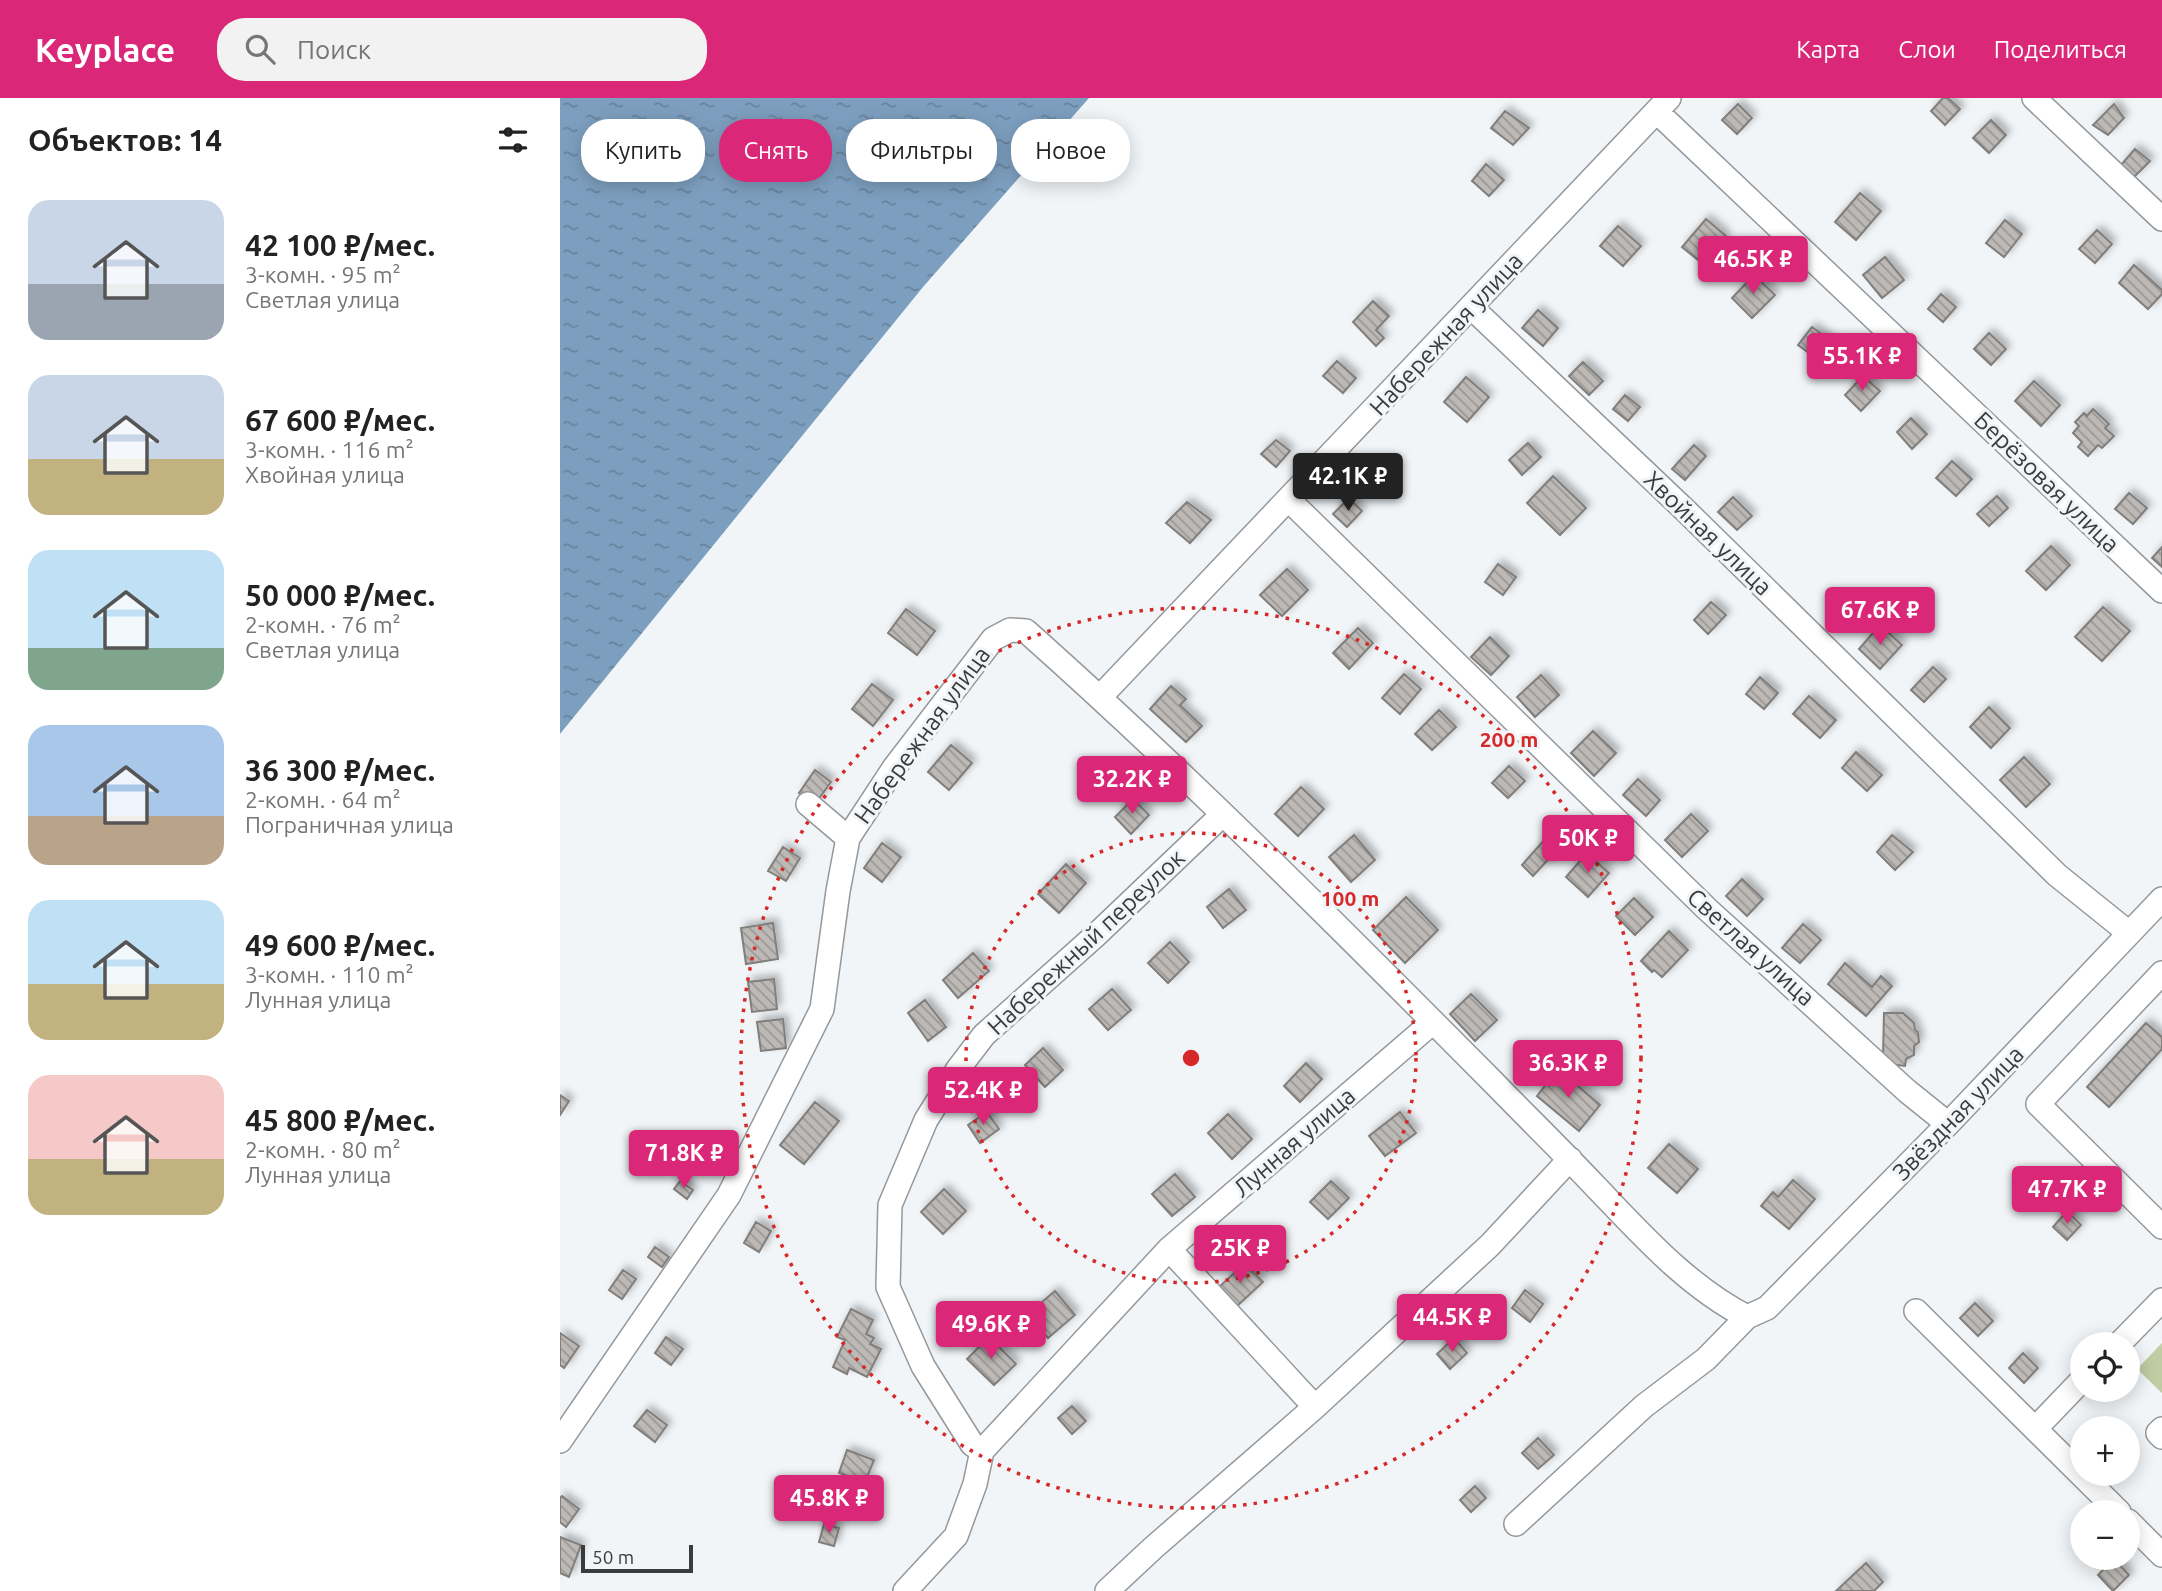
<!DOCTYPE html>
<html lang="ru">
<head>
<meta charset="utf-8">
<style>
  body { margin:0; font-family:Ubuntu,sans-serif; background:#f2f2f2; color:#222; height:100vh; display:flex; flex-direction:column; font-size:26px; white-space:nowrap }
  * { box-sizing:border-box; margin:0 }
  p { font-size:23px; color:#767676 }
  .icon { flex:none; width:38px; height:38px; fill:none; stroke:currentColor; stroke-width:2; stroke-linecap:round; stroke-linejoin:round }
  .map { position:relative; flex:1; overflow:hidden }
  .sheet { display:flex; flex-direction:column; background:#fff; width:560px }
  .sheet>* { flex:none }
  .hud { position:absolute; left:21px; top:21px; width:665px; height:63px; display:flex; gap:14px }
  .fabs { position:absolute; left:1510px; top:1234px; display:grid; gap:14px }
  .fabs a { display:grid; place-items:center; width:70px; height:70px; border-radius:50%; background:#fff; box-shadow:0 4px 18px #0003; font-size:35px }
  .scale { position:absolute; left:21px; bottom:18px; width:112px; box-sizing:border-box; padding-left:7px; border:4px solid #3a3b3d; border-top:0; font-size:19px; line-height:24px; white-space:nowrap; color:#3a3b3d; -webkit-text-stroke:5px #f1f5f8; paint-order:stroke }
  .price { position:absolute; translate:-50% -60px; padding:0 16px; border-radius:7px; background:#db2777; color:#fff; font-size:23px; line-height:46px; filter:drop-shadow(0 2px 4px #0008) }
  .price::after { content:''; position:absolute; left:50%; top:42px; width:21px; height:16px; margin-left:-10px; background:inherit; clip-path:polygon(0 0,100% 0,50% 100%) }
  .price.selected { background:#222; color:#fff }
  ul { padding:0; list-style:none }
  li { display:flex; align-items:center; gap:21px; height:175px; padding:0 28px }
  li span { display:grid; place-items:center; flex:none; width:196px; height:140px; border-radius:21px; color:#555 }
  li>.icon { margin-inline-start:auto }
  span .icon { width:84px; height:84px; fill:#fffc; stroke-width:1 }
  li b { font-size:30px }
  h2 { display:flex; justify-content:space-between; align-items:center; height:84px; padding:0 28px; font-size:30px }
  .tag { padding:0 24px; border-radius:28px; background:#fff; box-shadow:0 4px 18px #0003; font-size:24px; line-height:63px }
  .tag.selected { background:#db2777; color:#fff }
  header { display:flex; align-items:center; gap:42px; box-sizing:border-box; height:98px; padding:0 35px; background:#db2777; color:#fff }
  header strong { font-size:33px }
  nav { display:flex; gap:38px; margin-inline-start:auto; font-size:24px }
  .search { width:490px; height:63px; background:#f2f2f2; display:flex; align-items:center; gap:18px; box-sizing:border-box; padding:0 24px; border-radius:28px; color:#767676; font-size:26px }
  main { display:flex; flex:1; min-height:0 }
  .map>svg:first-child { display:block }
  .grass { fill:#bfcca4 }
  .water { fill:url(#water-ripples) }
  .building { fill:url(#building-back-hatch); stroke:#817e7b; stroke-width:2; filter:url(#shadow) }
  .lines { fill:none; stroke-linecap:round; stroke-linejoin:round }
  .minor-casing { stroke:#95989b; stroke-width:26 }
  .minor { stroke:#fff; stroke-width:23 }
  .ring { fill:none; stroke:#d62828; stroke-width:3.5; stroke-dasharray:3.5 7 }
  .labels { text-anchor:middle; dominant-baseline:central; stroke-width:6; stroke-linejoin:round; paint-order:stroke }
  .street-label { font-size:24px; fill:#3a3b3d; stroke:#f1f5f8 }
  .centre { fill:#d62828; stroke:#f1f5f8; stroke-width:3.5 }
  .ring-label { font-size:21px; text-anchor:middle; font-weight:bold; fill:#d62828; stroke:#f1f5f8; stroke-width:6; stroke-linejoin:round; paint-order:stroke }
</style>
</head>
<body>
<header>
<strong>Keyplace</strong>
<div class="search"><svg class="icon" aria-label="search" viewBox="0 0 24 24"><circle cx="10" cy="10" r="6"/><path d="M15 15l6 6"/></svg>Поиск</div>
<nav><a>Карта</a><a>Слои</a><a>Поделиться</a></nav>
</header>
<main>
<section class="sheet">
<h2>Объектов: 14<svg class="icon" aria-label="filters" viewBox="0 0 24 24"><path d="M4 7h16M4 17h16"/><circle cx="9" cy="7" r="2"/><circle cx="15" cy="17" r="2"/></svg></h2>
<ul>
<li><span style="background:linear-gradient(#c9d6e8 60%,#9aa5b1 0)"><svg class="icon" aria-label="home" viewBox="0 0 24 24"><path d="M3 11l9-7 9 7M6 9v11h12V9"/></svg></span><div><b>42 100 ₽/мес.</b><p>3-комн. · 95 m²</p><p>Светлая улица</p></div></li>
<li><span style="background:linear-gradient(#c9d6e8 60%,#c2b280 0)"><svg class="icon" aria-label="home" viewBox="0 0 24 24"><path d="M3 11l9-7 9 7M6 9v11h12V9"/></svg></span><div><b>67 600 ₽/мес.</b><p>3-комн. · 116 m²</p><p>Хвойная улица</p></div></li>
<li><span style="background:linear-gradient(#bfe0f5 70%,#7fa58c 0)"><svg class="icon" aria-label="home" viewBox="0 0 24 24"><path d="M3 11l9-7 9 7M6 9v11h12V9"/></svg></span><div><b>50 000 ₽/мес.</b><p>2-комн. · 76 m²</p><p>Светлая улица</p></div></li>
<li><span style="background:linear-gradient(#a9c7e8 65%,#b9a48a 0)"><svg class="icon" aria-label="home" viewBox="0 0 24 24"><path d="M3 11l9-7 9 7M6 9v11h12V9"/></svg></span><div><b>36 300 ₽/мес.</b><p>2-комн. · 64 m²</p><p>Пограничная улица</p></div></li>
<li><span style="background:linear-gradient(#bfe0f5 60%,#c2b280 0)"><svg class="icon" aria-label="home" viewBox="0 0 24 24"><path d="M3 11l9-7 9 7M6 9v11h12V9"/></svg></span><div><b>49 600 ₽/мес.</b><p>3-комн. · 110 m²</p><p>Лунная улица</p></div></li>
<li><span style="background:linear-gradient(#f6c9c9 60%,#c2b280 0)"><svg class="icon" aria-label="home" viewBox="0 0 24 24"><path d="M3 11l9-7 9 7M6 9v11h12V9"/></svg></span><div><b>45 800 ₽/мес.</b><p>2-комн. · 80 m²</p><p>Лунная улица</p></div></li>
</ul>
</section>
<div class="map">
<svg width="1602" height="1493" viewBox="0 0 1602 1493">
  <defs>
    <pattern id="water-ripples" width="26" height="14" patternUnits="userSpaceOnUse" patternTransform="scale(1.75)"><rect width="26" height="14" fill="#7d9fbf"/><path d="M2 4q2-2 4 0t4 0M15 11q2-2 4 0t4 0" fill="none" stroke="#67839c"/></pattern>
    <pattern id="building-back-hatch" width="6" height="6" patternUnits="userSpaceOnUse" patternTransform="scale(1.75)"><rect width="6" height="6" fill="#bcb9b6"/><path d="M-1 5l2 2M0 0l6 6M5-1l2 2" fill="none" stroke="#9a9895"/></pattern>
    <filter id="shadow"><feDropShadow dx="4.5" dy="-4.5" stdDeviation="3.5" flood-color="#0004"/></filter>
  </defs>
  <rect width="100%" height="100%" fill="#f1f5f8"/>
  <path class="grass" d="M1602,1245V1295L1577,1271Z"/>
  <path class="water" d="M0,0H529L363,189L0,636Z"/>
  <path class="building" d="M1383,0H1388L1400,11L1385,27L1371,13Z
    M1178,6L1192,20L1177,36L1162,22Z
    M1554,6L1564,20L1548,37L1533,27Z
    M945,13L969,30L953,47L931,30Z
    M1431,22L1446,37L1429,55L1413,40Z
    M1575,51L1590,63L1574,79L1561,67Z
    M926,66L944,82L929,98L912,83Z
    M1300,95L1321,113L1296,142L1275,124Z
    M1146,121L1166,138L1143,166L1122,149Z
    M1445,122L1462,136L1444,159L1426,145Z
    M1058,128L1081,148L1063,168L1040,148Z
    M1537,132L1552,146L1535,165L1519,151Z
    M1325,159L1344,182L1322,200L1303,177Z
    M1574,167L1602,192V196L1588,211L1559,185Z
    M1194,177L1215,197L1192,220L1172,200Z
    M1381,196L1396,209L1383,224L1368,211Z
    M813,203L829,218L816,232L824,240L816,248L793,224Z
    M978,212L998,230L983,248L962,230Z
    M1252,229L1270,242L1256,260L1238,247Z
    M1429,235L1446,251L1431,267L1414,251Z
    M777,263L796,280L783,295L763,278Z
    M1023,264L1043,283L1029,297L1009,278Z
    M1303,278L1320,293L1301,313L1285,297Z
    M906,279L929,299L907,324L884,304Z
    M1474,283L1500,307L1481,328L1455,303Z
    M1065,297L1080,309L1068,323L1053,311Z
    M1533,311L1549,326L1545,330L1554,338L1542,350L1538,347L1528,358L1518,349L1522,344L1513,335L1519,328L1515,324L1524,315L1527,318Z
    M1351,320L1367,336L1352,351L1337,334Z
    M716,342L730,353L716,369L701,356Z
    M968,345L981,359L962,377L949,362Z
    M1134,347L1146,358L1125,382L1112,371Z
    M1392,363L1412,381L1396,398L1376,380Z
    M993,378L1026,410L1000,437L967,405Z
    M1569,395L1587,410L1573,426L1555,411Z
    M1437,398L1448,410L1429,428L1417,416Z
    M1173,399L1192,418L1177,432L1158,414Z
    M789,400L802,413L787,429L773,416Z
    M627,404L651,422L630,445L606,425Z
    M1491,448L1510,467L1486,492L1466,473Z
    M1602,449V469L1592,460Z
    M938,466L956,479L943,497L925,484Z
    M727,471L748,492L722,518L700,497Z
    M1151,504L1166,517L1148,536L1134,522Z
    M1543,509L1570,533L1542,563L1515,539Z
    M346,511L375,533L357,557L328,535Z
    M1320,527L1342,547L1320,571L1299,551Z
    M798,530L813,545L789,571L773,555Z
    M930,539L949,558L931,577L911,559Z
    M1373,569L1386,581L1364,604L1351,592Z
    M844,576L861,591L840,616L822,600Z
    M981,577L999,597L975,619L957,599Z
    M1200,579L1218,595L1204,611L1186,596Z
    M312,586L333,602L313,628L292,611Z
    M611,588L626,601L620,607L642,628L626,644L590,611Z
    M1249,598L1276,622L1260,640L1233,616Z
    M1429,609L1450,630L1431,650L1410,629Z
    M879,612L896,629L872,652L855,636Z
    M1033,633L1056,655L1034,678L1011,655Z
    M391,647L412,665L389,692L368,674Z
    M1296,654L1322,677L1307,693L1282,670Z
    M1464,659L1490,686L1466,709L1440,682Z
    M949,668L965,683L948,700L932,685Z
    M255,672L271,684L255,706L239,695Z
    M1078,681L1100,702L1086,718L1063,697Z
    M741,689L764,711L738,738L715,716Z
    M573,701L589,717L571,736L555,719Z
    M1131,716L1148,733L1122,759L1105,742Z
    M994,731L1006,742L973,778L962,767Z
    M794,737L815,762L791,784L769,759Z
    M1332,737L1353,754L1335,772L1317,754Z
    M322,745L341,759L322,784L304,770Z
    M223,749L240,760L226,783L208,773Z
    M1027,755L1049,775L1028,799L1006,779Z
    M506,766L526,785L499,815L478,796Z
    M1182,781L1203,801L1187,818L1166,798Z
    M669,791L686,812L663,830L647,809Z
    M846,799L878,832L845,865L813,832Z
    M1074,800L1093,819L1075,837L1056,818Z
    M213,825L218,861L186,866L181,830Z
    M1243,826L1261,842L1240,865L1222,850Z
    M1109,833L1128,852L1102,879L1094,872L1092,874L1081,863Z
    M610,844L629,864L608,885L588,865Z
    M413,855L429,873L398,900L383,882Z
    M1285,865L1312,889L1321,878L1332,888L1306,918L1268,886Z
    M214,881L217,911L192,914L188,884Z
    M552,891L571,912L548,932L529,911Z
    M911,896L937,922L915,943L890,916Z
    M365,902L386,929L368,943L348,915Z
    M1324,915H1343L1354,925L1355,932L1358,934L1359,944L1354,948V957L1346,961L1345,968L1328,966L1323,960Z
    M223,921L226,950L201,953L197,924Z
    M1586,925L1602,939V951L1549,1009L1527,989Z
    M483,950L503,972L485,989L465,967Z
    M746,965L762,981L740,1004L724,988Z
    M998,971L1040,1007L1019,1033L977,998Z
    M0,997L9,1003L0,1017Z
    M255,1004L279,1023L244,1066L220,1047Z
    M427,1014L439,1031L420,1045L408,1027Z
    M840,1014L856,1035L825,1058L809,1038Z
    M668,1016L692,1041L672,1061L648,1035Z
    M1109,1046L1138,1071L1117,1095L1088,1070Z
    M615,1076L635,1099L612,1118L592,1096Z
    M1233,1082L1255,1101L1229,1131L1201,1108L1213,1094L1218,1099Z
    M120,1083L133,1092L127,1101L114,1091Z
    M771,1083L789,1100L768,1121L750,1104Z
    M384,1091L406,1113L383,1136L361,1114Z
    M1507,1113L1521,1127L1507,1142L1493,1129Z
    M196,1124L211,1133L199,1154L184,1145Z
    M95,1149L109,1159L102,1169L88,1159Z
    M685,1165L703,1184L676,1209L658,1190Z
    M63,1172L76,1181L62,1201L49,1192Z
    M965,1192L983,1206L970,1224L952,1210Z
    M495,1193L515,1217L488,1240L468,1216Z
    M1415,1205L1433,1223L1418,1238L1400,1220Z
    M291,1211L313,1222L306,1236L314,1240L310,1246L321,1251L307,1279L289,1270L287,1276L273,1269L285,1242L277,1239Z
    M0,1235L19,1248L4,1270L0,1267Z
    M106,1239L123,1251L111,1267L95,1255Z
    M429,1239L456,1266L434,1287L407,1261Z
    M894,1240L907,1255L890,1271L877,1256Z
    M1463,1255L1478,1270L1464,1285L1449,1270Z
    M512,1308L526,1323L512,1336L498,1320Z
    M87,1312L107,1327L95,1344L74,1328Z
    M978,1340L994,1357L978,1371L962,1355Z
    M287,1352L314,1362L305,1384L279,1375Z
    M915,1388L926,1400L911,1414L900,1402Z
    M2,1398L19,1411L6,1429L0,1424V1400Z
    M264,1426L279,1430L274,1448L259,1444Z
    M0,1439L21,1447L9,1479L0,1475Z
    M1554,1461L1569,1477L1553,1493L1538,1477Z
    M1306,1465L1323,1484L1314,1493H1276Z"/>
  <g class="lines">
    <defs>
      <path id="minor" d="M1474,0L1602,121
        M1097,14L1602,493
        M911,209L1126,413L1497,777L1569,835
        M729,402L1147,811L1347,993L1388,1026
        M540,599L1109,0
        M248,706L288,740
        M1602,875L1478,1006L1602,1129
        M609,1151L755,1309
        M1356,1213L1559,1414
        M1559,1246L1602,1202
        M1475,1331L1522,1282
        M1602,1331L1598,1335L1602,1339
        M0,1343L169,1097L262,911L278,793L288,740L334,670L433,541L450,532L466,533C628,677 782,832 935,986C968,1020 1002,1053 1035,1088C1081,1136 1127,1188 1187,1219
        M422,1353L412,1346L363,1268L328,1189L330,1107L366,1022L398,971L424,937L536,837L662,717
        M1568,1423L1602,1457
        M956,1426L1084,1308L1146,1261L1187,1219L1207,1210L1388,1026L1602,801
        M345,1493L396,1438L415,1386L422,1353L609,1151L873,924
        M547,1493L593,1450L755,1309L930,1147L1010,1061"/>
    </defs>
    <use href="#minor" class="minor-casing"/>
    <use href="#minor" class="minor"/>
  </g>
  <g class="ring">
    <circle cx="631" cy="960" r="225"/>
    <circle cx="631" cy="960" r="450"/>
  </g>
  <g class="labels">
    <g class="street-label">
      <text transform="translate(886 236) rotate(-47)">Набережная улица</text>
      <text transform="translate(1487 384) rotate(44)">Берёзовая улица</text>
      <text transform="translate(1148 435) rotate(44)">Хвойная улица</text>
      <text transform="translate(362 637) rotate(-54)">Набережная улица</text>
      <text transform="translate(526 844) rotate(-43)">Набережный переулок</text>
      <text transform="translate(1191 849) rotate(42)">Светлая улица</text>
      <text transform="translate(1398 1015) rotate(-46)">Звёздная улица</text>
      <text transform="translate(734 1044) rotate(-41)">Лунная улица</text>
    </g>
  </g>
  <circle cx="631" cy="960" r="10" class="centre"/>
  <g class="ring-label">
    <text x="949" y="649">200 m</text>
    <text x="790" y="808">100 m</text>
  </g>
</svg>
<div class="fabs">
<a><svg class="icon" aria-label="locate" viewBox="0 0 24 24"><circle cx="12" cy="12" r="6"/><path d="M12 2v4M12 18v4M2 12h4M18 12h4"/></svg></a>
<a>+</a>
<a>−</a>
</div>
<div class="scale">50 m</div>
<b class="price" style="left:1193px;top:198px">46.5K ₽</b>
<b class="price" style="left:1302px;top:295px">55.1K ₽</b>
<b class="price selected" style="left:788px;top:415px">42.1K ₽</b>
<b class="price" style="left:1320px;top:549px">67.6K ₽</b>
<b class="price" style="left:572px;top:718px">32.2K ₽</b>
<b class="price" style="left:1028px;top:777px">50K ₽</b>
<b class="price" style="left:1008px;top:1002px">36.3K ₽</b>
<b class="price" style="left:423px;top:1029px">52.4K ₽</b>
<b class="price" style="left:124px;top:1092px">71.8K ₽</b>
<b class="price" style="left:1507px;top:1128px">47.7K ₽</b>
<b class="price" style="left:680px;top:1187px">25K ₽</b>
<b class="price" style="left:892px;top:1256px">44.5K ₽</b>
<b class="price" style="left:431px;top:1263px">49.6K ₽</b>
<b class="price" style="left:269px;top:1437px">45.8K ₽</b>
<div class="hud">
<a class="tag">Купить</a>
<a class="tag selected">Снять</a>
<a class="tag">Фильтры</a>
<a class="tag">Новое</a>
</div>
</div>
</main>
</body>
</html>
